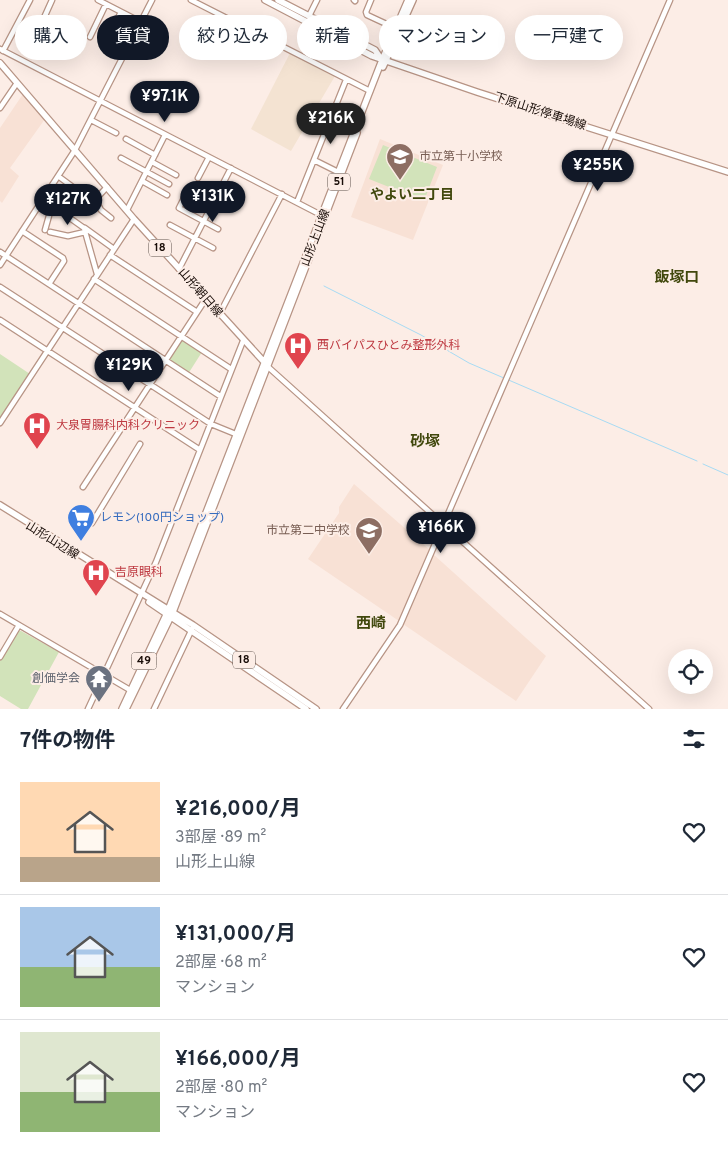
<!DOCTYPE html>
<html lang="ja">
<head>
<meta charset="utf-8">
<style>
  body { margin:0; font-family:Overpass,"Noto Sans JP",sans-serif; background:#f6f6f7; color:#1f2937; height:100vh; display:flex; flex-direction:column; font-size:19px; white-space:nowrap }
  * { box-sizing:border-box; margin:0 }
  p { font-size:16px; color:#747a83 }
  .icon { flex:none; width:28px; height:28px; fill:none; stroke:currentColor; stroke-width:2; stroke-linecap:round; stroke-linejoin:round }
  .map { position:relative; height:709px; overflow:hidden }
  .details { display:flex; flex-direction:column; background:#fff; flex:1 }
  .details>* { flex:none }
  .top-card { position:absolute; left:15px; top:15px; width:699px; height:45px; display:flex; gap:10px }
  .buttons { position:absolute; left:668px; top:649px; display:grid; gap:10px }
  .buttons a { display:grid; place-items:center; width:45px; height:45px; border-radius:50%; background:#fff; box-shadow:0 5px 20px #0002; font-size:25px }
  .price { position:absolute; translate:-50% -42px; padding:0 11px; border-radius:18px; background:#111827; color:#fff; font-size:16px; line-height:32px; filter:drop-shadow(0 1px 2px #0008) }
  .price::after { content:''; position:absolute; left:50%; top:30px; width:15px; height:11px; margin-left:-8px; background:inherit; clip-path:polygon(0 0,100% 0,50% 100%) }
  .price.on { background:#222; color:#fff }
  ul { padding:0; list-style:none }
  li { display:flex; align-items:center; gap:15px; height:125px; padding:0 20px }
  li+li { border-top:1px solid #e0e1e3 }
  li span { display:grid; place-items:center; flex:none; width:140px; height:100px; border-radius:0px; color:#555 }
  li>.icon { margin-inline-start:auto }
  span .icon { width:60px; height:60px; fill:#fffc; stroke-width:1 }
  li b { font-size:21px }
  h2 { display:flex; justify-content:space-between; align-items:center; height:60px; padding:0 20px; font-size:21px }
  .pill { padding:0 18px; border-radius:22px; background:#fff; box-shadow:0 5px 20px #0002; font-size:18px; line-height:45px }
  .pill.on { background:#111827; color:#fff }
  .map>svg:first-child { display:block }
  .education { fill:#f8e1d5 }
  .medical { fill:#f4e3d2 }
  .green { fill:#d2e3ba }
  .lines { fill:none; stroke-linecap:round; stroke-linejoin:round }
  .stream { stroke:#a7dbf4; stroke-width:1 }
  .minor-casing { stroke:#b79485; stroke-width:7 }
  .major-casing { stroke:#b79485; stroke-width:8 }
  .minor { stroke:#fff; stroke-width:4.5 }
  .major { stroke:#fff; stroke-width:5.5 }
  .labels { text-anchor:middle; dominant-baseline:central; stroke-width:4; stroke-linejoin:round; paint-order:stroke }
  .shield { fill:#fcede6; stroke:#5d504b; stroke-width:1 }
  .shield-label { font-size:11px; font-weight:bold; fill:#190d08 }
  .street-label { font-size:12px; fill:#190d08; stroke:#fcede6 }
  .education-label { font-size:12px; fill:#785e54; stroke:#fcede6; text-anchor:start }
  .health-label { font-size:12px; fill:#be3a42; stroke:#fcede6; text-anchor:start }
  .shop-label { font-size:12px; fill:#366cbe; stroke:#fcede6; text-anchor:start }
  .worship-label { font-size:12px; fill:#5b616d; stroke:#fcede6; text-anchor:end }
  .neighbourhood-label { font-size:14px; font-weight:bold; fill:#41480d; stroke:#fcede6 }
  .quarter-label { font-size:15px; font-weight:bold; fill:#41480d; stroke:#fcede6 }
</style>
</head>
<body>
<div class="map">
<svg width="728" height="709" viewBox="0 0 728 709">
  <rect width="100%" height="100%" fill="#fcede6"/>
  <path class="education" d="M23,94L45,119L10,168L19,176L2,203L0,201V128Z
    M380,139L443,165L413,240L351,217Z
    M354,484L430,550L399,621L308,559L339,513V507Z
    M433,554L546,656L516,701L403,624Z"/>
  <path class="medical" d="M290,53L335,76L291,151L251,129Z"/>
  <path class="green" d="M383,145L437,167L424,201L369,179Z
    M181,338L202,352L188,374L167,359Z
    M0,354L30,374L0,420Z
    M17,631H21L59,652L28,709H21L0,696V661Z"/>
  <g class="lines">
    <path class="stream" d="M324,286L421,335L469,363L697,461
      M703,464L728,475"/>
    <defs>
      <path id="minor" d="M98,0L141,22
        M191,0L370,91
        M354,0L355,1
        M371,0L366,12L367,15L395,28
        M309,16L317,0
        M43,20L52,0
        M90,37L106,4
        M104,45L121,12
        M0,49L321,215
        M3,51L30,0
        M0,108L17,83
        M91,120L116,133
        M126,139L155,155
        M121,158L169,184
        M314,160L338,172
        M152,162L176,175
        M58,176L93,202L107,187
        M198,178L209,157
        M142,181L167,195
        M43,199L84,228L97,274
        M96,201L101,210L111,218
        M297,202L346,80
        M212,204L187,192L179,208L218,229
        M127,210L165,135
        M170,225L213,248
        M85,228L114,249
        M45,230L52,205
        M22,231L63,258L64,261L49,284
        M50,232L68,236L85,232
        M0,252L220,396
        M110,255L197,312
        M0,265L75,150L152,0
        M179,269L231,168
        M94,279L231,369
        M0,287L211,424L238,435
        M219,315L282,194
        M0,320L200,450
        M267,366L649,709
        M0,423L134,219
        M83,487L205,300
        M92,523L140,444
        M0,614L130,690
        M0,657L19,625
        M88,709L156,562L243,341
        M154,709L192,629
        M343,709L400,625L670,0"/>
      <path id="major" d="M265,0L372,56L477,92L728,172
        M278,0L375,50L381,59
        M0,63L134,219L266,364
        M383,67L413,0
        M319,232L357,133
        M0,505L193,625L316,709
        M149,602L306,709
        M122,709L167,613L382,60L408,0
        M126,709L173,612L313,248"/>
    </defs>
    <use href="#minor" class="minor-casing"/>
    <use href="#major" class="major-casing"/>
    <use href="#minor" class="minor"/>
    <use href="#major" class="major"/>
  </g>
  <defs>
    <symbol id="school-pin" viewBox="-11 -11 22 30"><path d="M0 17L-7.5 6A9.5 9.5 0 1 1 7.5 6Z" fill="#8d6e63" stroke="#fcede6"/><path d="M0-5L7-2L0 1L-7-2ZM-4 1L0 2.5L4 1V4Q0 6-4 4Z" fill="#fff"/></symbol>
    <symbol id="hospital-pin" viewBox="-11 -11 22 30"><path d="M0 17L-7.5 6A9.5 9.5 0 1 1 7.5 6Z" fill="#e0444e" stroke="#fcede6"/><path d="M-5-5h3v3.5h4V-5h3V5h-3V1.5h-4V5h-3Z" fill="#fff"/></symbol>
    <symbol id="supermarket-pin" viewBox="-11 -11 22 30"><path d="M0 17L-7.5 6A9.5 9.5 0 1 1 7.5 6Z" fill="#3f7fe0" stroke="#fcede6"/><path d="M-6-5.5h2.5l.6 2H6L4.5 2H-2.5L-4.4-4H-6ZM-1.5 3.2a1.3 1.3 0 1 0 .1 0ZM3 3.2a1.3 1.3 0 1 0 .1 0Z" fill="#fff"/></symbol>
    <symbol id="temple-pin" viewBox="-11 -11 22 30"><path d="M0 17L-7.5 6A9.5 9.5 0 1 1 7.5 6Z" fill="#6b7280" stroke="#fcede6"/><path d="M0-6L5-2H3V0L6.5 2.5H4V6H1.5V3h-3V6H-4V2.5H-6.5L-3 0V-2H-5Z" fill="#fff"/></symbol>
  </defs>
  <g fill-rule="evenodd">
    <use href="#school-pin" x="384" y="141" width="32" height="43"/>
    <use href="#hospital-pin" x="282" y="330" width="32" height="43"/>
    <use href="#hospital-pin" x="21" y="410" width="32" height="43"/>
    <use href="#supermarket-pin" x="65" y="502" width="32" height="43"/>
    <use href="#school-pin" x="353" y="515" width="32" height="43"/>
    <use href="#hospital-pin" x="80" y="557" width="32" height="43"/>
    <use href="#temple-pin" x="83" y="663" width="32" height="43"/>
  </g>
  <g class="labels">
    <g class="shield">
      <rect x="328" y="173.5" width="22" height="17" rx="4"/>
      <rect x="149" y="239.5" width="22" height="17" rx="4"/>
      <rect x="233" y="651.5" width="22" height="17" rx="4"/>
      <rect x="131.5" y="652.5" width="25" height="17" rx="4"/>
    </g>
    <g class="shield-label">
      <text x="339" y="182">51</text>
      <text x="160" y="248">18</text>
      <text x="244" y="660">18</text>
      <text x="144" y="661">49</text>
    </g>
    <g class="street-label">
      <text transform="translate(540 112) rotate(18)">下原山形停車場線</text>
      <text transform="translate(316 238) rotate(-69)">山形上山線</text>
      <text transform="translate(200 293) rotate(49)">山形朝日線</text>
      <text transform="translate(52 541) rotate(32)">山形山辺線</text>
    </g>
    <g class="education-label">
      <text x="419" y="157">市立第十小学校</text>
      <text x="350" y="531" text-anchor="end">市立第二中学校</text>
    </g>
    <g class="health-label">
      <text x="317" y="346">西バイパスひとみ整形外科</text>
      <text x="56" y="426">大泉胃腸科内科クリニック</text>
      <text x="115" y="573">吉原眼科</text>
    </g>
    <g class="shop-label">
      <text x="100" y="518">レモン(100円ショップ)</text>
    </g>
    <g class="worship-label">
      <text x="80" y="679">創価学会</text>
    </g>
    <g class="neighbourhood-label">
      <text x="412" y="195">やよい二丁目</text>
    </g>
    <g class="quarter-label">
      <text x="677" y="278">飯塚口</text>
      <text x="425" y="442">砂塚</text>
      <text x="371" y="624">西崎</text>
    </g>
  </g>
</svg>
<div class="buttons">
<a><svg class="icon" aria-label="locate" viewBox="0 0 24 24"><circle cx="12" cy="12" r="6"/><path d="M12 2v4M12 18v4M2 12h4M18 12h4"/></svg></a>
</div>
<b class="price" style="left:165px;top:123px">¥97.1K</b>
<b class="price on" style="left:331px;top:145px">¥216K</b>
<b class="price" style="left:598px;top:192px">¥255K</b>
<b class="price" style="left:213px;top:223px">¥131K</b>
<b class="price" style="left:68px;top:226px">¥127K</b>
<b class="price" style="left:129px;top:392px">¥129K</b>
<b class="price" style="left:441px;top:554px">¥166K</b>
<div class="top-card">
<a class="pill">購入</a>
<a class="pill on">賃貸</a>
<a class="pill">絞り込み</a>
<a class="pill">新着</a>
<a class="pill">マンション</a>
<a class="pill">一戸建て</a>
</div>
</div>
<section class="details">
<h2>7件の物件<svg class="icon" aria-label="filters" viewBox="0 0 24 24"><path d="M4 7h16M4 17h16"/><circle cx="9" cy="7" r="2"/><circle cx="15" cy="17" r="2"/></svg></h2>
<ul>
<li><span style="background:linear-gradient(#ffd9b3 75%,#b9a48a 0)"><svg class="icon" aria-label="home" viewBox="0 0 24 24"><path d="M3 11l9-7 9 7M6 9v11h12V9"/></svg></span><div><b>¥216,000/月</b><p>3部屋 · 89 m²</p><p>山形上山線</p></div><svg class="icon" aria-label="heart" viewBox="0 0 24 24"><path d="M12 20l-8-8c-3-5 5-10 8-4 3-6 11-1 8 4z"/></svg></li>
<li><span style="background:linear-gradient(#a9c7e8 60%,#8fb573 0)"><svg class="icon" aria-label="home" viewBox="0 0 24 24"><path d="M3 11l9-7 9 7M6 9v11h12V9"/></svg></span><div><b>¥131,000/月</b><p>2部屋 · 68 m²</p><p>マンション</p></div><svg class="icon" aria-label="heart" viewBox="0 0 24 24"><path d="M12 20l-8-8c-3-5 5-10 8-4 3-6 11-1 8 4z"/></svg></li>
<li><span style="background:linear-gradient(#dfe7d0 60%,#8fb573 0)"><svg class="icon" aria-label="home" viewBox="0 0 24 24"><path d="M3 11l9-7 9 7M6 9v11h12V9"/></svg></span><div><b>¥166,000/月</b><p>2部屋 · 80 m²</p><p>マンション</p></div><svg class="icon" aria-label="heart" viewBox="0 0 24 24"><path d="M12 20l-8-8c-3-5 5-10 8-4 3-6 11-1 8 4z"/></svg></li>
</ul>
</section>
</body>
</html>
